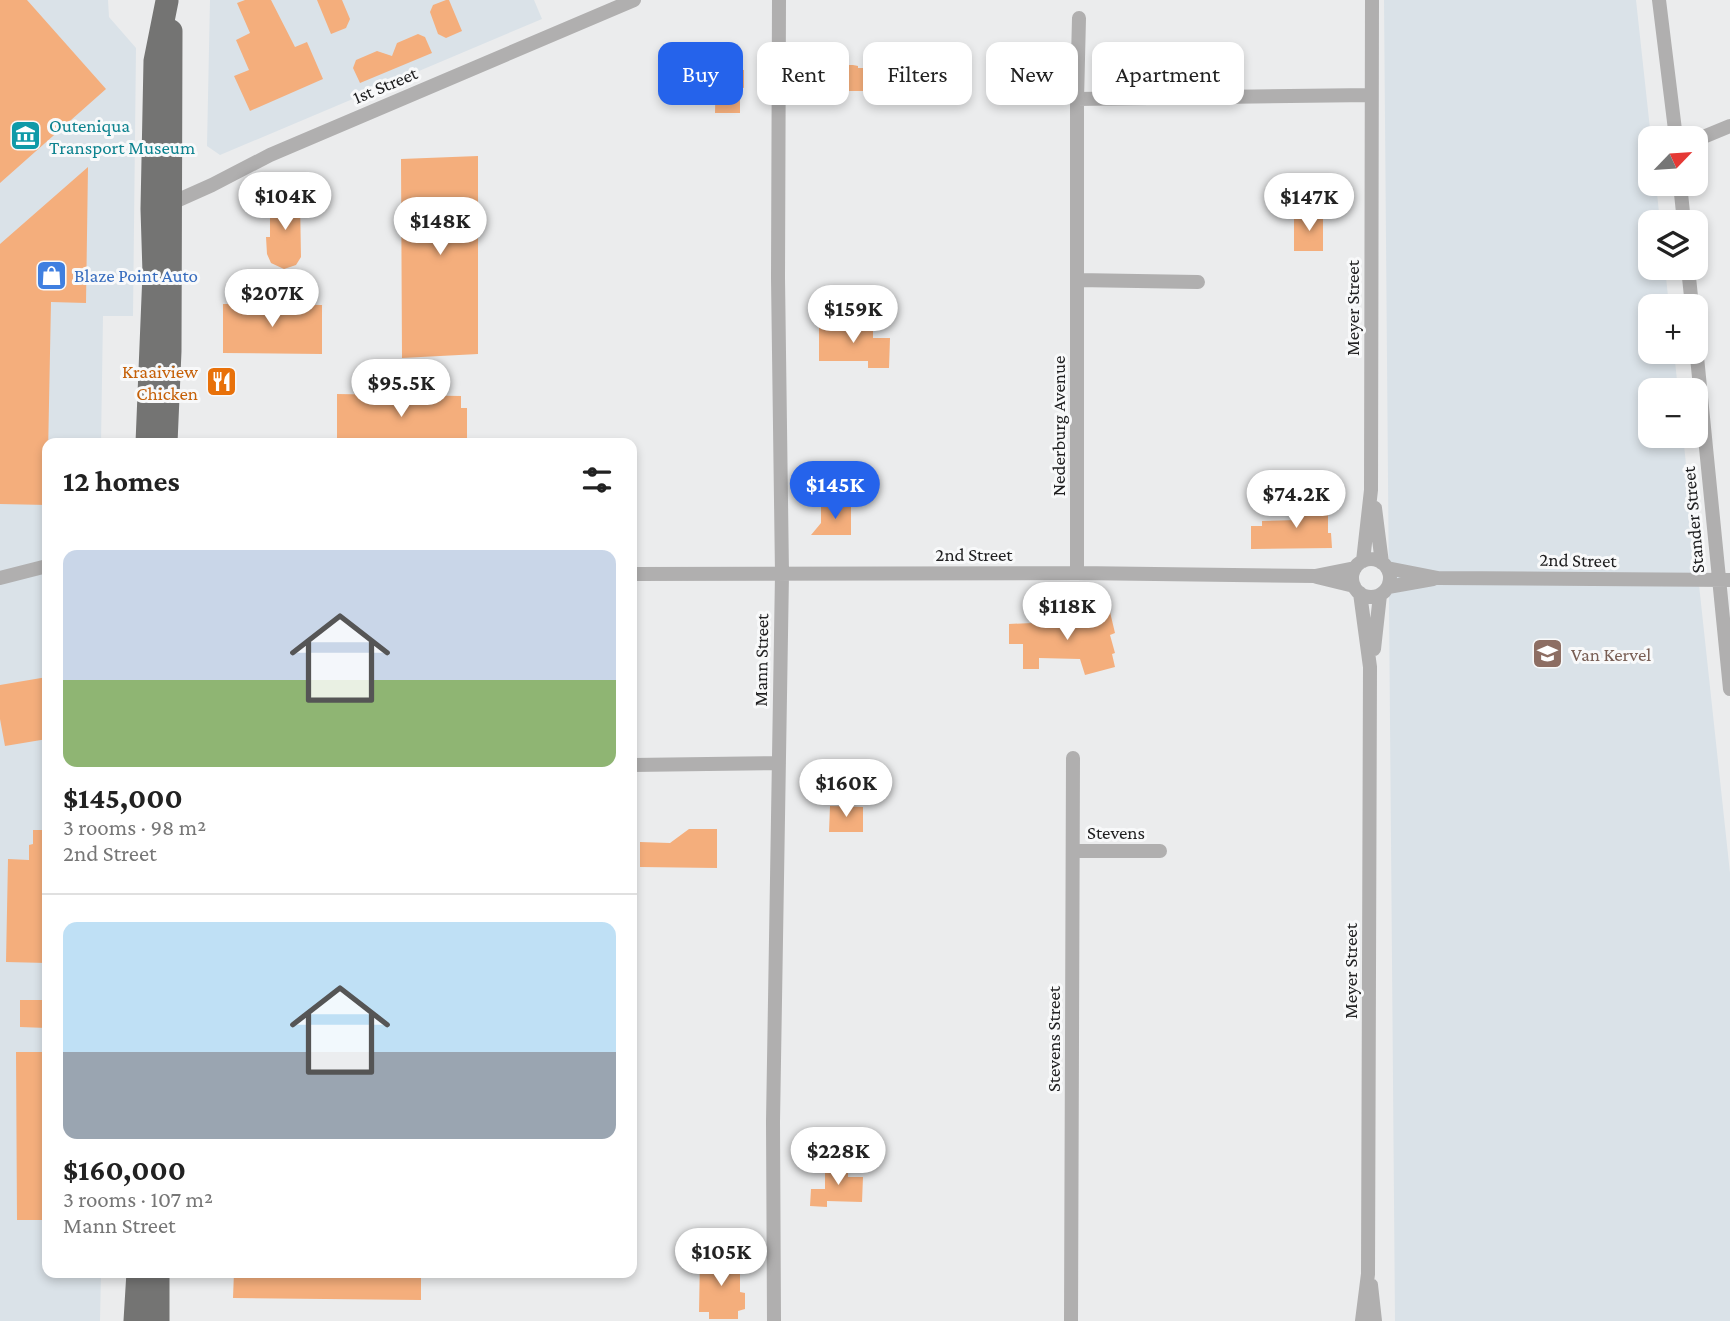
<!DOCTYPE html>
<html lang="en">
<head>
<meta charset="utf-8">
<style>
  body { margin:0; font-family:"Crimson Pro",serif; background:#f6f6f6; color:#222; height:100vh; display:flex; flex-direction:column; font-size:26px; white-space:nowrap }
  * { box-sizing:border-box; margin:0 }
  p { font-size:23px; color:#767676 }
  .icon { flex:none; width:38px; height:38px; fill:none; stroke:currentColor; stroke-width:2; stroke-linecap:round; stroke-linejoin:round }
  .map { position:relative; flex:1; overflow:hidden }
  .panel { position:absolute; left:42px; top:438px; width:595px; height:840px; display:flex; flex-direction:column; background:#fff; border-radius:14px; box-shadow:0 4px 10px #0003 }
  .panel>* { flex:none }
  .banner { position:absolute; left:658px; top:42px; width:665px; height:63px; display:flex; gap:14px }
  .needle { width:46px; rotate:65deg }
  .buttons { position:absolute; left:1638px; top:126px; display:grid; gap:14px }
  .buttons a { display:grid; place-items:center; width:70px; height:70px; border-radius:14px; background:#fff; box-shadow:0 4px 10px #0003; font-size:35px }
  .price { position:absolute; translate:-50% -60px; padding:0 16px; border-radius:24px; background:#fff; color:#222; font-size:23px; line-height:46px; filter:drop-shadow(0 2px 4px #0008) }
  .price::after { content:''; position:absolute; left:50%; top:42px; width:21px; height:16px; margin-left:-10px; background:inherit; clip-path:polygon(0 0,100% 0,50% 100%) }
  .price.selected { background:#2563eb; color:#fff }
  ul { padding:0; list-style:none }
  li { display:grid; align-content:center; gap:14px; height:371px; padding:0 21px }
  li+li { border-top:2px solid #e0e0e0 }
  li span { display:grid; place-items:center; height:217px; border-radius:14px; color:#555 }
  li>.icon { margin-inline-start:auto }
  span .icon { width:126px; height:126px; fill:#fffc; stroke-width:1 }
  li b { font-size:30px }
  h2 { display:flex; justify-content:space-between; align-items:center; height:84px; padding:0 21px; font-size:30px }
  .chip { padding:0 24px; border-radius:14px; background:#fff; box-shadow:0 4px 10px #0003; font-size:24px; line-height:63px }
  .chip.selected { background:#2563eb; color:#fff }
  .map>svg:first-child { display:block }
  .built { fill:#dae2e8 }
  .building { fill:#f4ae7c }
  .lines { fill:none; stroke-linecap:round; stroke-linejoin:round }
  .minor { stroke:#b0afaf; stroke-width:14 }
  .trunk { stroke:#747473; stroke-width:23 }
  .labels { text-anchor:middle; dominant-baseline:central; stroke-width:6; stroke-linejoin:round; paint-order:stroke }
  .street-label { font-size:19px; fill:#202021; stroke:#f8f9fa }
  .culture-label { font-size:19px; fill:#0d838f; stroke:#f8f9fa; text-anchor:start }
  .shop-label { font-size:19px; fill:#366cbe; stroke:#f8f9fa; text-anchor:start }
  .food-label { font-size:19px; fill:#c56008; stroke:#f8f9fa; text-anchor:end }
  .education-label { font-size:19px; fill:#785e54; stroke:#f8f9fa; text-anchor:start }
</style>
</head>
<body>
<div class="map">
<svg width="1730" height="1321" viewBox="0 0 1730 1321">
  <rect width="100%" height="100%" fill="#ebeced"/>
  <path class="built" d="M0,0H108L109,17L136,48L133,316H103L101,443H47V1272H101L100,1321H0Z
    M210,0H534L542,19L220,155L207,146Z
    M1384,0H1636L1651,138L1650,184H1656L1660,222H1650V268H1665L1669,306H1650V352H1674L1678,390H1650V436H1683L1730,873V1321H1395Z"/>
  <path class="building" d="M0,0H27L106,89L0,183Z
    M245,0H271L295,47L307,42L323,79L250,111L234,76L249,70L236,40L250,33L237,3Z
    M317,0H342L350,19L346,28L331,34Z
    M446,0H449L462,31L446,38L438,34L430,12L433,5Z
    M418,34L425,37L432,53L360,83L353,68L356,60L377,51L392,56L397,43Z
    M823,65H853L858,66V68H865V91H822Z
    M716,69L744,70V88L740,87V113H715Z
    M478,156V354L402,358L401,159Z
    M88,167L86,303L51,302L47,505L0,504V244Z
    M278,196H291L300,200L301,257L296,265L284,269L271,263L267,254L266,237H270V200Z
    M1294,216H1323V251H1294Z
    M223,304L322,305V354L223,353Z
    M819,325H873V338H890L889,368H868V361H819Z
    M337,394L461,396V408H467V443H337Z
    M1328,502V533H1331L1332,548L1251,549V526H1262V521L1298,520V503Z
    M821,506H851V535H811L821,523Z
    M1110,612L1115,633L1110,635L1115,653L1112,654L1115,667L1085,675L1080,659L1039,658V669H1023V644H1009V624L1077,621Z
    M47,677V739L5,746L0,719V685Z
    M830,806L863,807V832H829Z
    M689,829H717V868L640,867V842L670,843Z
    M33,830H47V963L6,962L8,859L29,860V845L33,844Z
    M20,1000H47V1028L20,1027Z
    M16,1052H47V1220H17Z
    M825,1163L848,1165V1177H863L862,1202L827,1201V1207L810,1206L811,1189H825Z
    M700,1256L735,1257V1263H740V1292L745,1293V1309L738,1311V1319H709V1312H699Z
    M234,1272H421V1300L233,1298Z"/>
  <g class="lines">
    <path class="minor" d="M1659,0L1676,138
      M1077,99L1079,18
      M1696,140L1730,126
      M1680,184L1684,222
      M165,206L212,185L270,155L634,0
      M1688,268L1692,306
      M1077,280L1198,282
      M1696,347L1730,689
      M1375,508L1382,563
      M1352 578a19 19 0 1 1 38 0a19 19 0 1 1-38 0Z
      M1363,561L1371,490L1372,0
      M1387,568L1438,578L1730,580
      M1077,573V99L1370,95
      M632,574L1077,573L1315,576L1355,568
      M1317,577L1354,586
      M0,578L47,566
      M1388,587L1433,579
      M1360,593L1370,667L1368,1274L1362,1321
      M1374,649L1380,595
      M632,765L779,763
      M1073,851H1160
      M1371,1285L1375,1321
      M774,1321L773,1122L782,574L778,278L779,0
      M1071,1321L1073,758"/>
    <path class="trunk" d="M147,443L154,273L152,209L155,61L167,1
      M166,443L170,351L171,31
      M158,1272V1321
      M135,1321L138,1272"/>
  </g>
  <defs>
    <symbol id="museum-square" viewBox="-11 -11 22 22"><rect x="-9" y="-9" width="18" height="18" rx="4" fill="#0f9aa8" stroke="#f8f9fa"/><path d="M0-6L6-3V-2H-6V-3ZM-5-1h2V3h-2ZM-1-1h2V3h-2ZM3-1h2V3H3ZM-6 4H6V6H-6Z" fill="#fff"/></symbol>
    <symbol id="shop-square" viewBox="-11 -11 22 22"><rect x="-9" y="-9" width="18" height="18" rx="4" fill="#3f7fe0" stroke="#f8f9fa"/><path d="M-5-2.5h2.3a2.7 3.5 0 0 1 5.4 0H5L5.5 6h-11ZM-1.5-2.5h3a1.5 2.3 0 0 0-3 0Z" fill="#fff"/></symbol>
    <symbol id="restaurant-square" viewBox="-11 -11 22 22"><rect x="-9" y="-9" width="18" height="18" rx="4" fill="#e8710a" stroke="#f8f9fa"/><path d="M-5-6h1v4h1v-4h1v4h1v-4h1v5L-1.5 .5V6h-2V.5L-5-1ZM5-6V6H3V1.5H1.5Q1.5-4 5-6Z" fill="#fff"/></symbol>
    <symbol id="school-square" viewBox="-11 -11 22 22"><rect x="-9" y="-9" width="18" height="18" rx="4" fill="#8d6e63" stroke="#f8f9fa"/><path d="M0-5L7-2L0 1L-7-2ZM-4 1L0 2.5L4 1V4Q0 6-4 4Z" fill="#fff"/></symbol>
  </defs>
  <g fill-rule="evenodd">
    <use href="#museum-square" x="8" y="118" width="35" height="35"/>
    <use href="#shop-square" x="34" y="258" width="35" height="35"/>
    <use href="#restaurant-square" x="204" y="364" width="35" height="35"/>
    <use href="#school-square" x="1530" y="636" width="35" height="35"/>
  </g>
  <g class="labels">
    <g class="street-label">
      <text transform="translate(385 85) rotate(-23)">1st Street</text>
      <text transform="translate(1352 308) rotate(-90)">Meyer Street</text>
      <text transform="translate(1058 426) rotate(-90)">Nederburg Avenue</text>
      <text transform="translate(1693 520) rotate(-95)">Stander Street</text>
      <text x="974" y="554">2nd Street</text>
      <text transform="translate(1578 560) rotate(1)">2nd Street</text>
      <text transform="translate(761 660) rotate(-89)">Mann Street</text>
      <text x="1116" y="832">Stevens</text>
      <text transform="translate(1350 971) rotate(-90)">Meyer Street</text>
      <text transform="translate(1053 1039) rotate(-90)">Stevens Street</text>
    </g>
    <g class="culture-label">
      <text x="49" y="125">Outeniqua<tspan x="49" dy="22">Transport Museum</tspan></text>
    </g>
    <g class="shop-label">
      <text x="74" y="275">Blaze Point Auto</text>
    </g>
    <g class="food-label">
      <text x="198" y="371">Kraaiview<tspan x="198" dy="22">Chicken</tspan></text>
    </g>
    <g class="education-label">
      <text x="1571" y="654">Van Kervel</text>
    </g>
  </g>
</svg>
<div class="buttons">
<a><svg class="needle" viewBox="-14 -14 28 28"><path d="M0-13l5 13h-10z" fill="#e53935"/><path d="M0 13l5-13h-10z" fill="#767676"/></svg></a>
<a><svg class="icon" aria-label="layers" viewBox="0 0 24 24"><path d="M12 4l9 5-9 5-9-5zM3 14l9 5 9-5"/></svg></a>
<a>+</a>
<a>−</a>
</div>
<b class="price" style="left:285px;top:232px">$104K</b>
<b class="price" style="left:1309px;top:233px">$147K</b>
<b class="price" style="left:440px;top:257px">$148K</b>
<b class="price" style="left:272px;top:329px">$207K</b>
<b class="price" style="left:853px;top:345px">$159K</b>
<b class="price" style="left:401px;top:419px">$95.5K</b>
<b class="price selected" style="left:835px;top:521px">$145K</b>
<b class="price" style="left:1296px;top:530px">$74.2K</b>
<b class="price" style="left:1067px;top:642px">$118K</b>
<b class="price" style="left:846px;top:819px">$160K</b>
<b class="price" style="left:838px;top:1187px">$228K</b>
<b class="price" style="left:721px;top:1288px">$105K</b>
<div class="banner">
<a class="chip selected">Buy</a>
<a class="chip">Rent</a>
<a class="chip">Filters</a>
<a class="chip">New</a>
<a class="chip">Apartment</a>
</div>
<section class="panel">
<h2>12 homes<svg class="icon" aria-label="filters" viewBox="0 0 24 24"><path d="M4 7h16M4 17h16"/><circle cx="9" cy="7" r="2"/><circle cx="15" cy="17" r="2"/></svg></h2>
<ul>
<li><span style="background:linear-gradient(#c9d6e8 60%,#8fb573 0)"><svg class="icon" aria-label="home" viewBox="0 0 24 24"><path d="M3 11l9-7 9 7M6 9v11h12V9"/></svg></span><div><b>$145,000</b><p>3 rooms · 98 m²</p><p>2nd Street</p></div></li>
<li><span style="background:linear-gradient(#bfe0f5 60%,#9aa5b1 0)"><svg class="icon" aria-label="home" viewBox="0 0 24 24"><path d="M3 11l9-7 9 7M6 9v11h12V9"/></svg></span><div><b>$160,000</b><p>3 rooms · 107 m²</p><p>Mann Street</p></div></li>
</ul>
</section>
</div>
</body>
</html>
